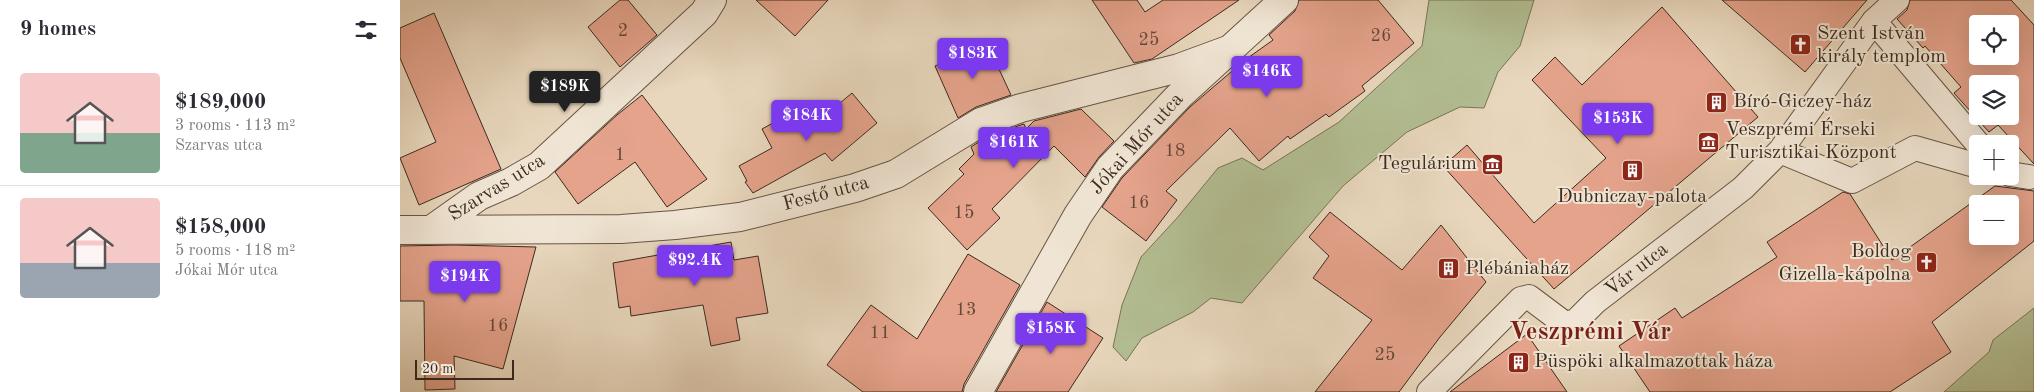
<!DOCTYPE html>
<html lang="en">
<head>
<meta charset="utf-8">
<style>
  body { margin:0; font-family:"Old Standard TT",serif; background:#f2f2f3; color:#2b2b33; height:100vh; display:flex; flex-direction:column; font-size:19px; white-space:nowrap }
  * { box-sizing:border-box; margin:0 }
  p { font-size:16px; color:#7c7c81 }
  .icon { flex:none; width:28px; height:28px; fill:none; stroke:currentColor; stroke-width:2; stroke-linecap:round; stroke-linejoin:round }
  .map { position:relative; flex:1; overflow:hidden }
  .details { display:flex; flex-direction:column; background:#fff; width:400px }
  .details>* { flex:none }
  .fabs { position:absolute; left:1569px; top:15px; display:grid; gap:10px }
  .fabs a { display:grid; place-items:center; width:50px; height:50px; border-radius:5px; background:#fff; box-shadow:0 5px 20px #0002; font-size:25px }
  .scale { position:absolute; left:15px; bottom:12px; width:99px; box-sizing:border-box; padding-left:5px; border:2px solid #3c2a1d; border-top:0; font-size:14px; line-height:18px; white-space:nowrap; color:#3c2a1d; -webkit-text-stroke:4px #f0e5d4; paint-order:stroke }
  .price { position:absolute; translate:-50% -42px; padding:0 11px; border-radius:5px; background:#7c3aed; color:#fff; font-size:16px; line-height:32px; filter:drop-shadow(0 1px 2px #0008) }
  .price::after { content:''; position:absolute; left:50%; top:30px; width:15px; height:11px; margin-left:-8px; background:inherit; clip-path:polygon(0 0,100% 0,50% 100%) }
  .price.selected { background:#222; color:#fff }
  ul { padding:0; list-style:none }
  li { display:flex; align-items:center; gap:15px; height:125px; padding:0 20px }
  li+li { border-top:1px solid #e1e1e2 }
  li span { display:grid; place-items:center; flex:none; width:140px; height:100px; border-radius:5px; color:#555 }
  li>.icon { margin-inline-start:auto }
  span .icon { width:60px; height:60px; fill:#fffc; stroke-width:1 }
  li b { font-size:21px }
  h2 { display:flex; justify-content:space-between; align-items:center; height:60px; padding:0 20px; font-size:21px }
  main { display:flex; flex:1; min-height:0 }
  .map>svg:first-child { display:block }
  .green { fill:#b3bf93; stroke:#787458 }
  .building { fill:#e5a38c; stroke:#3c2a1d; fill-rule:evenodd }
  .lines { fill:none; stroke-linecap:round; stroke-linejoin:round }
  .pedestrian-casing { stroke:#675545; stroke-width:26 }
  .minor-casing { stroke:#675545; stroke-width:30 }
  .pedestrian { stroke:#f0e5d4; stroke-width:24 }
  .minor { stroke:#f0e5d4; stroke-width:28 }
  .labels { text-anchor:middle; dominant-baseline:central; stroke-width:4; stroke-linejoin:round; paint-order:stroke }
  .number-label { font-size:18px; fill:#664839 }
  .poi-label { font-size:20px; fill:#3c2a1d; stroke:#f0e5d4; text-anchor:start }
  .street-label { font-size:20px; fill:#3c2a1d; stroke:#f0e5d4 }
  .district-label { font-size:25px; font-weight:bold; fill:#7a1f14; stroke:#f0e5d4 }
</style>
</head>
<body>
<main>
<section class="details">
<h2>9 homes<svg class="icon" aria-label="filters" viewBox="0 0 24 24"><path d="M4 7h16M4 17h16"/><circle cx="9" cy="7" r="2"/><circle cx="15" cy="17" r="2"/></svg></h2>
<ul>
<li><span style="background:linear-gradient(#f6c9c9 60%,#7fa58c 0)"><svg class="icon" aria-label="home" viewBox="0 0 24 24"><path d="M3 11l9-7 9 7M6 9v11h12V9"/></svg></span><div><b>$189,000</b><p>3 rooms · 113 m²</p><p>Szarvas utca</p></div></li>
<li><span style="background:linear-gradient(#f6c9c9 65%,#9aa5b1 0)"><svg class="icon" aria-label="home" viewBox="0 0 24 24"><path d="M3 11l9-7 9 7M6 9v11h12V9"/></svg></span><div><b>$158,000</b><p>5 rooms · 118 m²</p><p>Jókai Mór utca</p></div></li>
</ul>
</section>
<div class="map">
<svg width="1634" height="392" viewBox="0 0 1634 392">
  <rect width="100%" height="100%" fill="#e8d7bd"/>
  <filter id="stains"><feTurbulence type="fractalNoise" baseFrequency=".004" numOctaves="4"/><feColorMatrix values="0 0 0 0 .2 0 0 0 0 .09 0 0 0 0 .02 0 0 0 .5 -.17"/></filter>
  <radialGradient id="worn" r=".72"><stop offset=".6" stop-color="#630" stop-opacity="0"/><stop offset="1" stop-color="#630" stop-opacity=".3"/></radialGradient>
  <path class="green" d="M1029,0H1134L1120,46L1098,72L1084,108L1060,107L1007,132L943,186L842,303L811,298L793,312L742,338L726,361L713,347L722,305L741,257L777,218L818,168L842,158L863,170L939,122L1022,46Z
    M1634,308V392H1544L1589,352L1593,340Z"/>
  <path class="building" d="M220,0H228L257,35L220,67L188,27Z
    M356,0H428L395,36Z
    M692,0H737L745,12L763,0H839L752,59L734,63Z
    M899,0H978L1014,43L962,86L965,91L929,117L926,114L890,139L888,136L859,161L830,128L766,191L777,200L746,241L702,207L722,178L790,107L845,60L873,40L869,35L895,11Z
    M1322,0H1467L1405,72Z
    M1510,0H1611L1634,25V164L1598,125L1589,132L1554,93L1561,87L1525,46L1523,48L1497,19L1507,10ZM1578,24H1610V56H1578ZM1578,84H1610V116H1578Z
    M1262,7L1358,117L1154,289L1043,166L1067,145L1134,223L1206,158L1132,80L1155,57L1182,85Z
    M34,13L101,169L19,205L0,158L36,142L0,58V28Z
    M587,43L611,95L576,107L558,118L535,66Z
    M452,93L477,123L432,161L425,153L353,193L345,182L347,181L339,166L372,148L362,129L391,113L403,134Z
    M242,95L307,179L267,207L235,162L178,204L155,172L217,115Z
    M681,109L714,141L699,157L685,177L654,146L592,209L600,218L567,250L528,208L564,174L559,169L574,154L571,147L588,136L624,124L626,129L634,121Z
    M1595,186L1634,191V241L1532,322L1551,352L1490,392H1250L1219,346L1275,308L1282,318L1377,257L1367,242L1443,192L1450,194L1492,260ZM1578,204H1610V236H1578Z
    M930,212L1002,270L1041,225L1086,282L1040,337L999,392H915L972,320L913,278L929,256L909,237Z
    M331,242L334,260L358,256L368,313L336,318L340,340L311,346L303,305L231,316L230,306L219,308L213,263Z
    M54,245L136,247L103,369L54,356L55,389L25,390L24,301H0V246Z
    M568,254L620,285L564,384L562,392H463L427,365L471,305L517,339Z
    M647,302L703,338L668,392H596Z
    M1127,334L1167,392H1050Z"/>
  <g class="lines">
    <defs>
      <path id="pedestrian" d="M1474,21L1578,144
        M1380,151L1452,181L1515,148L1578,166
        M1610,174L1629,177
        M1029,392L1121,299L1129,297L1165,324L1176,321L1195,302L1343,188L1380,151L1474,21L1497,0"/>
      <path id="minor" d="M0,230L221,229L275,225L340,217L455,188L496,174L581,122L621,108L779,68L828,50
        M31,230L79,196L111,182L139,166L304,13L312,0
        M578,392L678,215L710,168L779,96L884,0"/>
    </defs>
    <use href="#pedestrian" class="pedestrian-casing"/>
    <use href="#minor" class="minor-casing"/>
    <use href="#pedestrian" class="pedestrian"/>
    <use href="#minor" class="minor"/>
  </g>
  <defs>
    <symbol id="church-square" viewBox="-11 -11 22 22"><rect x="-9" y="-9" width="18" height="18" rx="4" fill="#8f2418" stroke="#f0e5d4"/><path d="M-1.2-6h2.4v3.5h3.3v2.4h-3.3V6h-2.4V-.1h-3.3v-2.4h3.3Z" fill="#fff"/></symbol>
    <symbol id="building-square" viewBox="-11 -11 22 22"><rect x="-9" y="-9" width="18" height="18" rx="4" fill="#8f2418" stroke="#f0e5d4"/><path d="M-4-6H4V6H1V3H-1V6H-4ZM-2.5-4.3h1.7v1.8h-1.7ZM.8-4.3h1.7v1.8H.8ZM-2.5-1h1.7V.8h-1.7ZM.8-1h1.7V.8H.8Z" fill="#fff"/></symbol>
    <symbol id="museum-square" viewBox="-11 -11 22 22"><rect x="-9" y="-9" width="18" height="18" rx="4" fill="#8f2418" stroke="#f0e5d4"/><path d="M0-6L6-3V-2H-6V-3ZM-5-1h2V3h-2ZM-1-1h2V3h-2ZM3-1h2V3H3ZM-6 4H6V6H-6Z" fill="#fff"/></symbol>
  </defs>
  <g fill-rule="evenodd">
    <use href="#church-square" x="1388" y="32" width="25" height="25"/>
    <use href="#building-square" x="1304" y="90" width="25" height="25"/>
    <use href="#museum-square" x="1296" y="130" width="25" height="25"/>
    <use href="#museum-square" x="1080" y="152" width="25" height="25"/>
    <use href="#building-square" x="1220" y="158" width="25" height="25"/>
    <use href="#church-square" x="1514" y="250" width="25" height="25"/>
    <use href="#building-square" x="1036" y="256" width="25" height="25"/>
    <use href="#building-square" x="1106" y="350" width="25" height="25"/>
  </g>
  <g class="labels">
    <g class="number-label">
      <text x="223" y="31">2</text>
      <text x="981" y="36">26</text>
      <text x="749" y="40">25</text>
      <text x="775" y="151">18</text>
      <text x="220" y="155">1</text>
      <text x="739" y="203">16</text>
      <text x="564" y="213">15</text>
      <text x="566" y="310">13</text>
      <text x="98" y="326">16</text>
      <text x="480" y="333">11</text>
      <text x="985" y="355">25</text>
    </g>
    <g class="poi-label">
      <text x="1417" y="34">Szent István<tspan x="1417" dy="23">király templom</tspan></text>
      <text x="1333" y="102">Bíró-Giczey-ház</text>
      <text x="1325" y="130">Veszprémi Érseki<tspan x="1325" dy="23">Turisztikai Központ</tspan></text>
      <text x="1077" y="164" text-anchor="end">Tegulárium</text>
      <text x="1232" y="197" text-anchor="middle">Dubniczay-palota</text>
      <text x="1511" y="252" text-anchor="end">Boldog<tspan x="1511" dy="23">Gizella-kápolna</tspan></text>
      <text x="1065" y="269">Plébániaház</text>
      <text x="1134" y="362">Püspöki alkalmazottak háza</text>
    </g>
    <g class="street-label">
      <text transform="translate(737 144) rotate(-48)">Jókai Mór utca</text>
      <text transform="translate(97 188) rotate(-32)">Szarvas utca</text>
      <text transform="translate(426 194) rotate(-15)">Festő utca</text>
      <text transform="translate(1237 270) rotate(-38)">Vár utca</text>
    </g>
    <g class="district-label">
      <text x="1190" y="332">Veszprémi Vár</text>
    </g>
  </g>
  <rect width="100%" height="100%" filter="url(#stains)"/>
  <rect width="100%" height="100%" fill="url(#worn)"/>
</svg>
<div class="fabs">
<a><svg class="icon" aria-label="locate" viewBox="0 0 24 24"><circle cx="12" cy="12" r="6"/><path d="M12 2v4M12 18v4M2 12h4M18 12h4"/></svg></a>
<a><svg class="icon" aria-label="layers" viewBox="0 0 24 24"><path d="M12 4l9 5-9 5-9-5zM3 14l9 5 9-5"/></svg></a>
<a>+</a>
<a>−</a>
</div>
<div class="scale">20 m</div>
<b class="price" style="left:573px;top:80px">$183K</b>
<b class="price" style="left:867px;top:98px">$146K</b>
<b class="price selected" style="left:165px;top:113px">$189K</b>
<b class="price" style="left:407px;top:142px">$184K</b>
<b class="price" style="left:1218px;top:145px">$153K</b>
<b class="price" style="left:614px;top:169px">$161K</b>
<b class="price" style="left:295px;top:287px">$92.4K</b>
<b class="price" style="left:65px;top:303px">$194K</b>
<b class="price" style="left:651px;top:355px">$158K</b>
</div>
</main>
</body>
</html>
